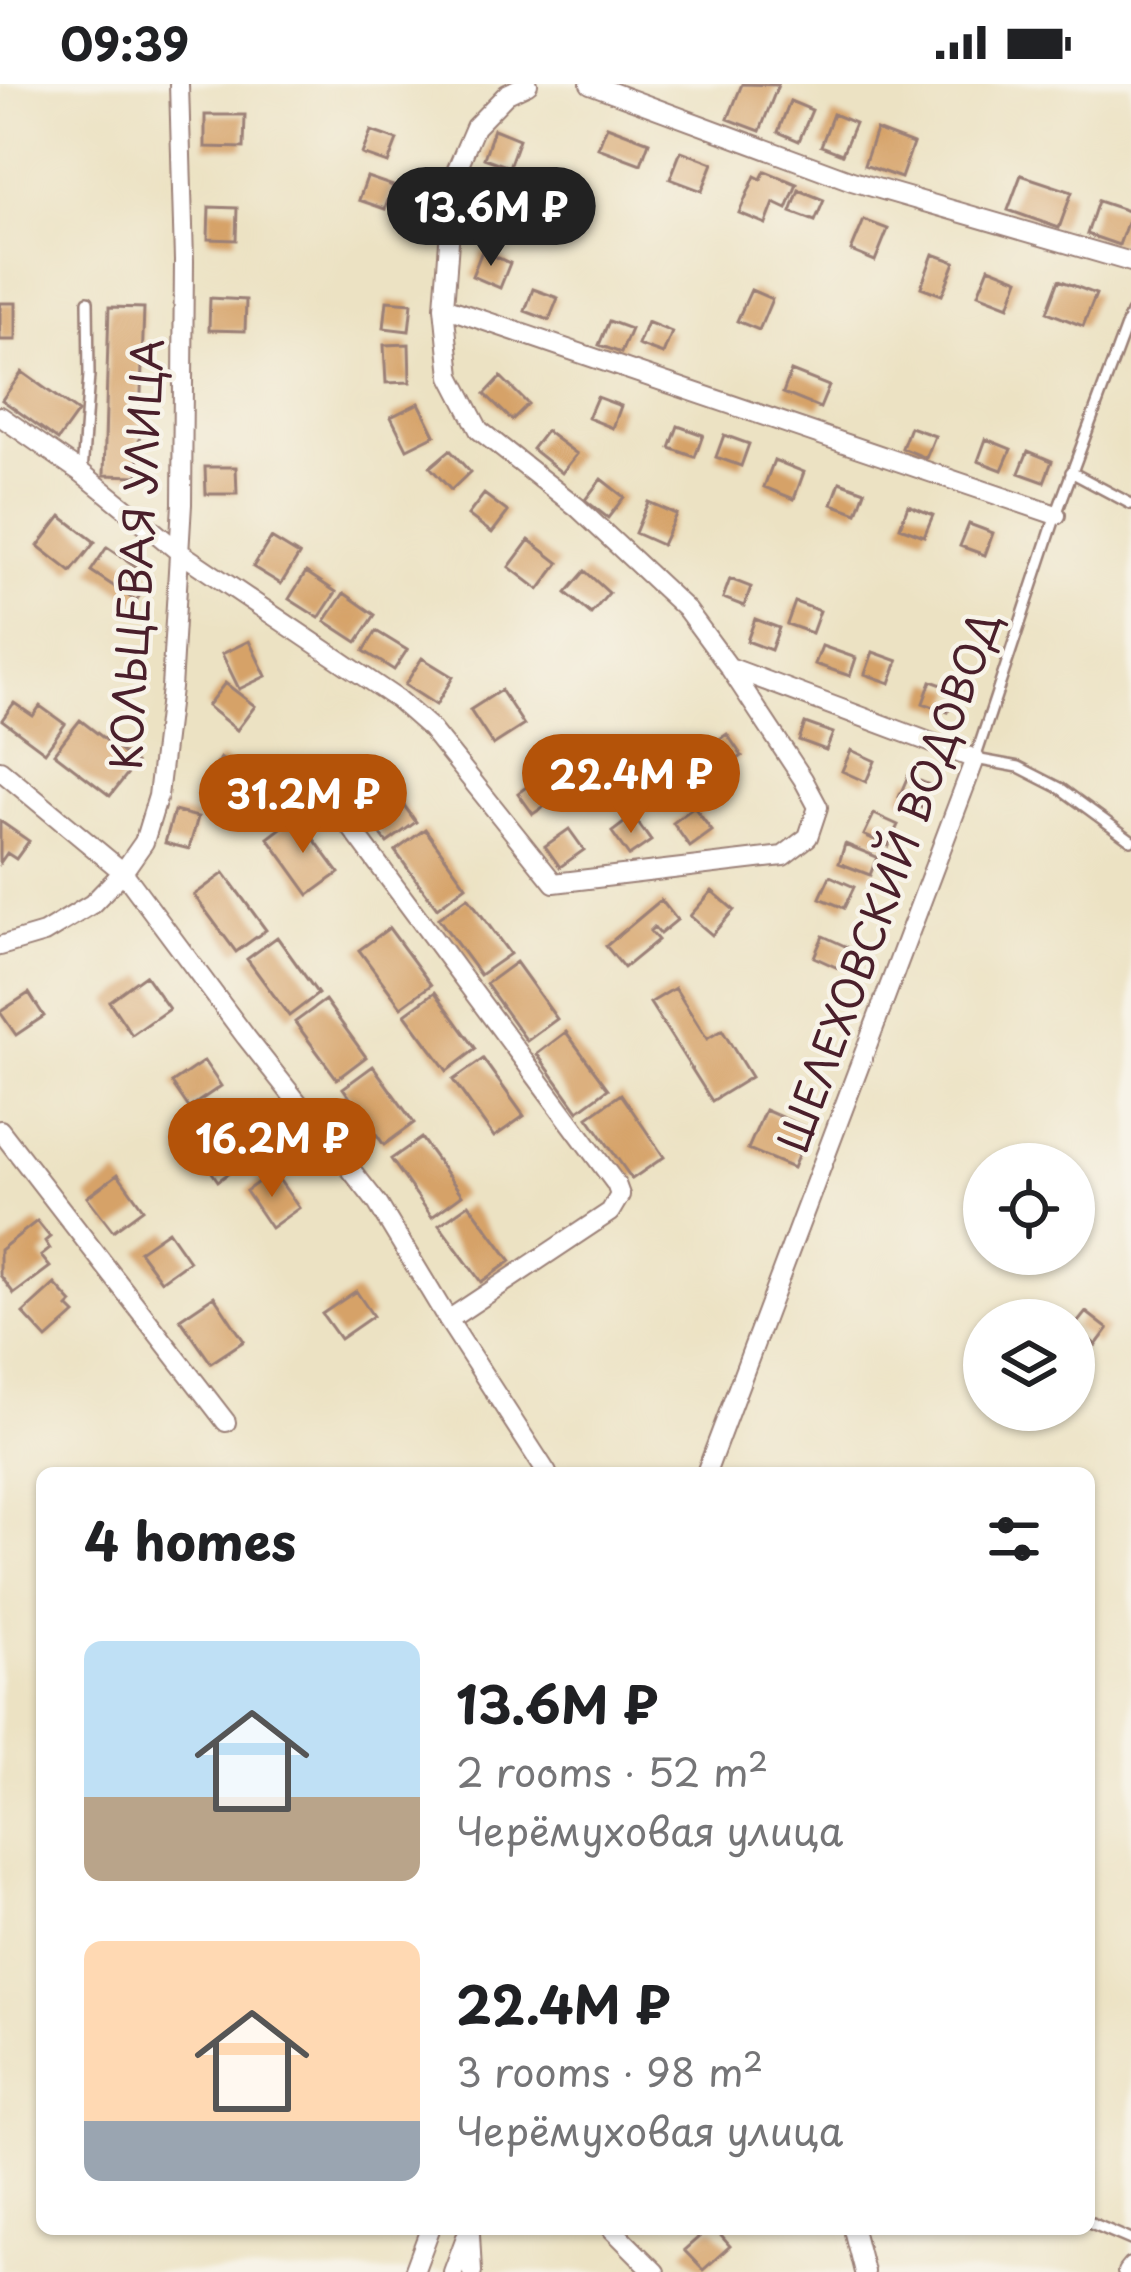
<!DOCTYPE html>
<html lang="en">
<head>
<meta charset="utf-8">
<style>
  body { margin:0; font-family:"Playpen Sans",sans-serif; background:#f6f6f6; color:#202124; height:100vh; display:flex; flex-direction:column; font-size:45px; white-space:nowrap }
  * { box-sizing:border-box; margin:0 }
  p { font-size:39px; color:#757577 }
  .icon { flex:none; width:66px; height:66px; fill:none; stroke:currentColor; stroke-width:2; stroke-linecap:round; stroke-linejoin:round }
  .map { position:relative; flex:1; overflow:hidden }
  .details { position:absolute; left:36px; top:1383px; width:1059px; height:768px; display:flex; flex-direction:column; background:#fff; border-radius:18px; box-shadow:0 3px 9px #0004 }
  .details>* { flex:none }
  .controls { position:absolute; left:963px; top:1059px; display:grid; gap:24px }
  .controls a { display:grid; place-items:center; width:132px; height:132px; border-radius:50%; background:#fff; box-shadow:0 3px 9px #0004; font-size:60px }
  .price { position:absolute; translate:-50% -102px; padding:0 27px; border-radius:42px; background:#b45309; color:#fff; font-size:39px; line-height:78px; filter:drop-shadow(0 3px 6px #0008) }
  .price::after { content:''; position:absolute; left:50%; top:72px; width:36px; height:27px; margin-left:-18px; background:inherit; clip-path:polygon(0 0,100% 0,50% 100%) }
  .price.active { background:#222; color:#fff }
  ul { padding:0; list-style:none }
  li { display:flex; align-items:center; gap:36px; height:300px; padding:0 48px }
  li span { display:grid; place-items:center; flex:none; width:336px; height:240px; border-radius:18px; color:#555 }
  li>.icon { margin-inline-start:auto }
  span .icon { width:144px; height:144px; fill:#fffc; stroke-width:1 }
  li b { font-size:51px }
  h2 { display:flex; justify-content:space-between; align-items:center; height:144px; padding:0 48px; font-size:51px }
  .status { display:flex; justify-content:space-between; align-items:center; height:84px; padding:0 60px; background:#fff; direction:ltr }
  .status svg { height:33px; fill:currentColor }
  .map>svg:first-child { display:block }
  .building { fill:#d6a268 }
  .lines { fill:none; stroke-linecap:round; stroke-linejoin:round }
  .service-casing { stroke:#9b8077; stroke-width:14 }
  .minor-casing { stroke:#9b8077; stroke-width:22 }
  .service { stroke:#fff; stroke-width:9 }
  .minor { stroke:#fff; stroke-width:18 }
  .labels { text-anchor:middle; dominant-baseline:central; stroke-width:9; stroke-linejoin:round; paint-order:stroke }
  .street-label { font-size:42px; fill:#4a1f2b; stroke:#f7f3e8 }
</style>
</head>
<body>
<div class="status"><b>09:39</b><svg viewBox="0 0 49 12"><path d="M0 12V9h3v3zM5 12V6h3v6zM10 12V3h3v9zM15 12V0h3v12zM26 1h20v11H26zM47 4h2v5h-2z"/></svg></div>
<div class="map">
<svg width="1131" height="2188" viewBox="0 0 1131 2188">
  <rect width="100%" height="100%" fill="#f7f3e8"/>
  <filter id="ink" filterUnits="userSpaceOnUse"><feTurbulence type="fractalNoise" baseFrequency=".00833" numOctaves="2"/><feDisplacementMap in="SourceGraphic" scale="24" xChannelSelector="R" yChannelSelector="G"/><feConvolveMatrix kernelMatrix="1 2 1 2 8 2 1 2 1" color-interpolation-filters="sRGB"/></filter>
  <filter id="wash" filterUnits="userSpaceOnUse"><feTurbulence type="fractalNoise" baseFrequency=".004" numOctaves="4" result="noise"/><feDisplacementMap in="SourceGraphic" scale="48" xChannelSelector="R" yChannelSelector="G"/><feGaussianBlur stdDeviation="2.7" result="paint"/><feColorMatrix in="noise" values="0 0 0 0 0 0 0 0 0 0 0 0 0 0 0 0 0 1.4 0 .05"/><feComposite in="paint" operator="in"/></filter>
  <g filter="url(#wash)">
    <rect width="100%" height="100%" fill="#ece2c3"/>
    <g id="blocks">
      <path class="building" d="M742,0L778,1L760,47L728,35Z
        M790,17L812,26L799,57L778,48Z
        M833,30L855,39L842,70L821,62Z
        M205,31H245L244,64L205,63Z
        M607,42L649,58L641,80L598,64Z
        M494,45L519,55L509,83L484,74Z
        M876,46L913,60L901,94L864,81Z
        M371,47L397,56L388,79L362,70Z
        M681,67L713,79L702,107L670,95Z
        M765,87L797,100L787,125L774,119L766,140L739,129L755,92L761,95Z
        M1021,91L1072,108L1059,144L1008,126Z
        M367,93L393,102L385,125L359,116Z
        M799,106L824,116L815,137L791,128Z
        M1098,117L1131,128L1119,161L1087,150Z
        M209,123L237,124L236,156L208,155Z
        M864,136L888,145L875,177L851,167Z
        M482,167L510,179L500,204L472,192Z
        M933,170L955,178L942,211L921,203Z
        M989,183L1019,195L1009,222L978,210Z
        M1059,196L1096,210L1083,242L1047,228Z
        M533,205L558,214L549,236L525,227Z
        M751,206L772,215L759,246L737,237Z
        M210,214L246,216L245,247L209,246Z
        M387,217L412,219L409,247L384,244Z
        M0,219H16V256H0Z
        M109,223L144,224L138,392L104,391Z
        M609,237L631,245L621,269L599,261Z
        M647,238L672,248L663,270L638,261Z
        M409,260L410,298L386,299L384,261Z
        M791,287L829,302L820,324L783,309Z
        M22,288L78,328L58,356L2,316Z
        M501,293L528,320L512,336L485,310Z
        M597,313L621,322L613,344L588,334Z
        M419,319L435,351L407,365L391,333Z
        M678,342L703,351L695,373L670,364Z
        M910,343L935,352L926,374L902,364Z
        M546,347L577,370L562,389L532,365Z
        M724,351L749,360L741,382L716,373Z
        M986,355L1011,365L1002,386L978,377Z
        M450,366L470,388L451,406L430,383Z
        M1028,367L1052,377L1044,398L1019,389Z
        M774,376L804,388L794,415L764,403Z
        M205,383H236L237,410H206Z
        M601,395L624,413L608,434L585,416Z
        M840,398L865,407L857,429L832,420Z
        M484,410L508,428L492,449L468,431Z
        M648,418L676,430L662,461L635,449Z
        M908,421L933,431L924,452L900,443Z
        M61,432L95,458L71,488L38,462Z
        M969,440L993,449L985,471L960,462Z
        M271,454L299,471L281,500L253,483Z
        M529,456L559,479L539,506L509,483Z
        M107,463L152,493L136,517L91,487Z
        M585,487L609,509L591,530L566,509Z
        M306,488L336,508L319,534L289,515Z
        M730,495L751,503L744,522L723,514Z
        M344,509L375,531L357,558L325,537Z
        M795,518L820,527L812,549L787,540Z
        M755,535L779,544L771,566L747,557Z
        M376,547L407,566L394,586L364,567Z
        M249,557L266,592L239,605L222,570Z
        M822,562L856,574L850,592L815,580Z
        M873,568L898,577L890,599L865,590Z
        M422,574L453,593L436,621L405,601Z
        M931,597L956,606L948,628L923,619Z
        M225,599L255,622L237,646L207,622Z
        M501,606L524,641L493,661L470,626Z
        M14,619L33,632L40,622L65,640L45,668L2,636Z
        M80,636L136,679L110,712L54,669Z
        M805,639L833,649L826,666L799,656Z
        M727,650L742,672L717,689L702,667Z
        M851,666L875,677L866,698L842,687Z
        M220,674L245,690L230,716L204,701Z
        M375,681L416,738L387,759L345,702Z
        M543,691L558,713L533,730L518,709Z
        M908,692L932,702L922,724L899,713Z
        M694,723L712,747L690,763L673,739Z
        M174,727L198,733L189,765L165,759Z
        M874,730L898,741L888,762L864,751Z
        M297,732L339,789L309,811L268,754Z
        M633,732L651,757L629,772L612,748Z
        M0,737L29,757L16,775L7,769L0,779Z
        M425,745L466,802L437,824L395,767Z
        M569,745L584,766L560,783L545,762Z
        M845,760L877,773L870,791L839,779Z
        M224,789L266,846L236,868L194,811Z
        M830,792L854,803L844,824L820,814Z
        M712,807L734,826L712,851L690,832Z
        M468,813L510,870L480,891L438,834Z
        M661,816L677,836L660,850L654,843L650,847L658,856L624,884L606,862Z
        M389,844L431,901L401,923L359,866Z
        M823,852L847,863L838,884L814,873Z
        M277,853L318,910L289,932L247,875Z
        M516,878L557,935L527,957L486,900Z
        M145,891L169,925L132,951L109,917Z
        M675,904L707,955L722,946L751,993L712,1017L650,919Z
        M435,908L476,965L447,987L405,930Z
        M29,909L44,932L16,951L0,928Z
        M325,916L366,973L337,995L295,938Z
        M566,948L608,1005L578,1027L537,970Z
        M483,975L524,1032L494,1053L453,996Z
        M204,977L221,1002L189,1024L172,999Z
        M373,982L414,1039L384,1061L343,1004Z
        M621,1010L664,1073L632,1095L588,1033Z
        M765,1026L809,1045L793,1084L748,1065Z
        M228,1037L253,1072L218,1097L193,1061Z
        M421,1054L462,1111L432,1133L391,1075Z
        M273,1087L299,1124L271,1144L246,1107Z
        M118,1090L143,1125L113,1147L87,1113Z
        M469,1120L511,1177L481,1198L439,1141Z
        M37,1137L50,1153L45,1157L50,1165L41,1172L50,1183L14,1210L0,1191V1166Z
        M168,1147L189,1177L161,1197L139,1167Z
        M55,1200L72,1219L68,1223L75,1230L47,1255L23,1229Z
        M356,1207L373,1232L340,1255L322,1230Z
        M214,1212L244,1257L211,1279L180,1235Z
        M1086,1228L1108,1245L1096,1261L1074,1243Z
        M708,2145H715L730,2162L703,2186L684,2166Z"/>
    </g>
  </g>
  <g filter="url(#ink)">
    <use href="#blocks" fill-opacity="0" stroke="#9b8077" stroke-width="3"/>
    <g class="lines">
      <defs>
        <path id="service" d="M1131,229L1056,431L975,675L1019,683L1060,704L1131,756
          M1071,388L1131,420
          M82,389L89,291L88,217
          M1089,2138L1131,2156"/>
        <path id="minor" d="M590,0L852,97L1131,178
          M444,223L1056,431
          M0,332L82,389L178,467L397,615L430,644L554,799L783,772L808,753L818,723L803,695L729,583L687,526L577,423L479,346L451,292L444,223L454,92L475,43L507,10L528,0
          M0,686L123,788L246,953L378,1120L448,1236L547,1389
          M344,734L616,1100L620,1111L610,1128L448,1236
          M0,862L44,849L92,820L123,788L144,758L158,712L171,604L182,420L184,177L179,0
          M0,1046L226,1338
          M706,1389L975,675L729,583
          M612,2145L655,2188
          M853,2145L864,2188
          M470,2150L472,2188
          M414,2188L430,2145
          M453,2188L469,2145
          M1127,2188L1131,2183"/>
      </defs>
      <use href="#service" class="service-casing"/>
      <use href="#minor" class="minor-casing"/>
      <use href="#service" class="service"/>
      <use href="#minor" class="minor"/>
    </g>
  </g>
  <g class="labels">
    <g class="street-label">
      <text transform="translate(135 470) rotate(-87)">КОЛЬЦЕВАЯ УЛИЦА</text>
      <text transform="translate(887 797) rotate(-70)">ШЕЛЕХОВСКИЙ ВОДОВОД</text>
    </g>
  </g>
</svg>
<div class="controls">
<a><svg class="icon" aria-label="locate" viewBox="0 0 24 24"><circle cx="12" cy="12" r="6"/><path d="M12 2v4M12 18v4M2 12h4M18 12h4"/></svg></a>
<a><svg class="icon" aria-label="layers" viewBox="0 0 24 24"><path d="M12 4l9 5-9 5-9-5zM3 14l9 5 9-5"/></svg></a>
</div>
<b class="price active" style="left:491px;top:185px">13.6M ₽</b>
<b class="price" style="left:631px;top:752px">22.4M ₽</b>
<b class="price" style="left:303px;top:772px">31.2M ₽</b>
<b class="price" style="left:272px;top:1116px">16.2M ₽</b>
<section class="details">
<h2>4 homes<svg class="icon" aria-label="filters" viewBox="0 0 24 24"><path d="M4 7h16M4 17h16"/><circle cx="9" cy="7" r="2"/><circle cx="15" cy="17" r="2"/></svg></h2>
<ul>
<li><span style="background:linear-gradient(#bfe0f5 65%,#b9a48a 0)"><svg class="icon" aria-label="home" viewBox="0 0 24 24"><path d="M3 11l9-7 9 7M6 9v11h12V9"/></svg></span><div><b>13.6M ₽</b><p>2 rooms · 52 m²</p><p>Черёмуховая улица</p></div></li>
<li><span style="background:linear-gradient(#ffd9b3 75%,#9aa5b1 0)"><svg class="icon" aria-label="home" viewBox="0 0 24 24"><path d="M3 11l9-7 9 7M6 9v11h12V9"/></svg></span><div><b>22.4M ₽</b><p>3 rooms · 98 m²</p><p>Черёмуховая улица</p></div></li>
</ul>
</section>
</div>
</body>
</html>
